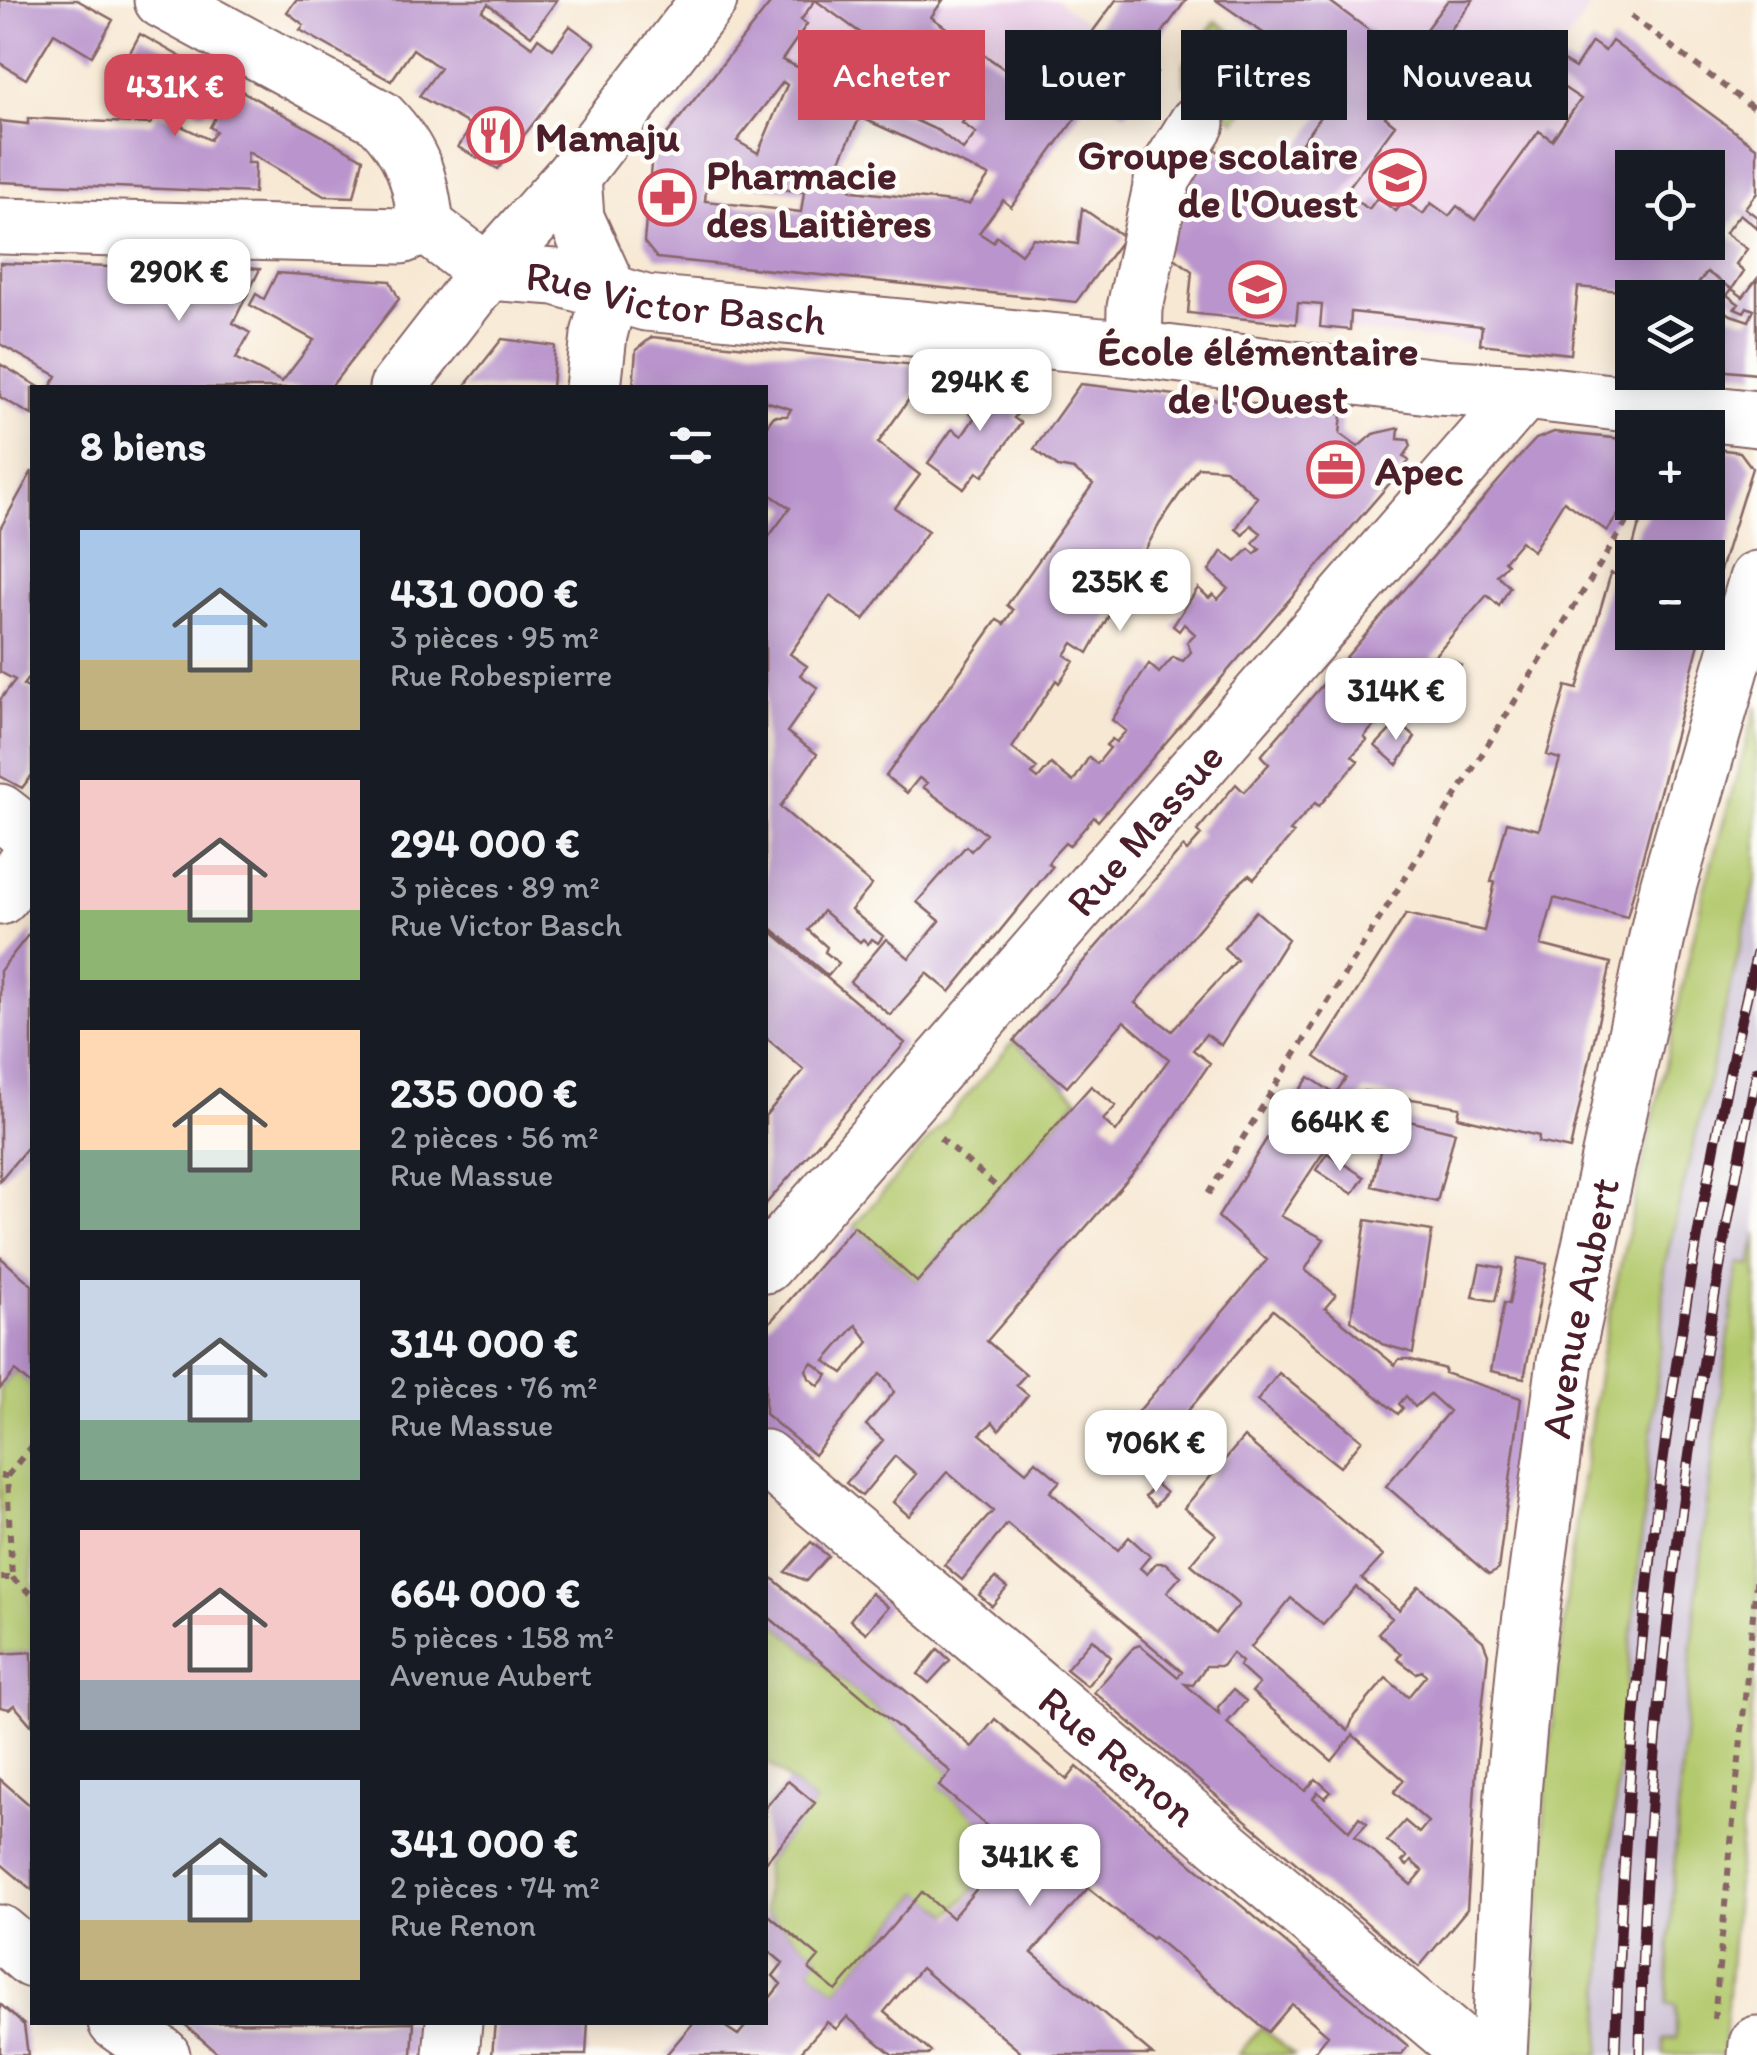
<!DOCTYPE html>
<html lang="fr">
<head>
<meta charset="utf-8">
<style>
  body { margin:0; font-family:Itim,sans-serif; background:#20242c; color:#f1f3f6; height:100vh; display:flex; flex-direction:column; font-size:38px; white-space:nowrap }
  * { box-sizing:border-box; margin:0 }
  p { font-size:32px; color:#9ea1a6 }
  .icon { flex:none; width:55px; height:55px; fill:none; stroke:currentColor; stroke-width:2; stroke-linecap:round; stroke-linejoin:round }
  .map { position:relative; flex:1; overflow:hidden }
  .panel { position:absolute; left:30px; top:385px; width:738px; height:1640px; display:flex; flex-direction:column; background:#171b24; border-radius:0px; box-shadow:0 5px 25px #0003 }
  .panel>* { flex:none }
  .hud { position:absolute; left:798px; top:30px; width:808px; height:90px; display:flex; gap:20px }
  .tools { position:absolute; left:1615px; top:150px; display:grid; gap:20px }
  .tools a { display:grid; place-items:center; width:110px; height:110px; border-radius:0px; background:#171b24; box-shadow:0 5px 25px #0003; font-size:50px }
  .price { position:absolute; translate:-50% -85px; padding:0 22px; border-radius:20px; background:#fff; color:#222; font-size:32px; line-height:65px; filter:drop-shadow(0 2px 5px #0008) }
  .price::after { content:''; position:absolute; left:50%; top:60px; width:30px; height:22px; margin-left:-15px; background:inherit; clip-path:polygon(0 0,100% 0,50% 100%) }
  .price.active { background:#d1495b; color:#fff }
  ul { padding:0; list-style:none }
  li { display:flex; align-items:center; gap:30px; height:250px; padding:0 50px }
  li span { display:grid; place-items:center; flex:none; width:280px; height:200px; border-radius:0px; color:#555 }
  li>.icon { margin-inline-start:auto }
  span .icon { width:120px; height:120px; fill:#fffc; stroke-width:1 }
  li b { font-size:42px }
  h2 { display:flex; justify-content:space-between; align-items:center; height:120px; padding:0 50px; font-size:42px }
  .tag { padding:0 35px; border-radius:0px; background:#171b24; box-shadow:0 5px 25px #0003; font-size:35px; line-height:90px }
  .tag.active { background:#d1495b; color:#fff }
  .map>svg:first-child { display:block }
  .built { fill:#ecd1e9 }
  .industrial { fill:#cbbfd4 }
  .green { fill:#b3c96d; stroke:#7e744c; stroke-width:2.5 }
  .building { fill:#ba95cd; fill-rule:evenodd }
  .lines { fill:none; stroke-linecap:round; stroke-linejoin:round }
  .minor-casing { stroke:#876566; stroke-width:59 }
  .major-casing { stroke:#876566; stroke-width:59 }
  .path { stroke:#876566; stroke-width:6; stroke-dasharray:8 8; stroke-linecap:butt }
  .minor { stroke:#fff; stroke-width:55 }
  .major { stroke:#fff; stroke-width:55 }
  .rail-casing { stroke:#4a1f2b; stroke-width:11 }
  .rail { stroke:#fdfcf7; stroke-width:8; stroke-dasharray:22; stroke-linecap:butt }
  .labels { text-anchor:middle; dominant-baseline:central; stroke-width:9; stroke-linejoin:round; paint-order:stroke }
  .poi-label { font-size:42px; font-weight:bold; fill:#4a1f2b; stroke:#fdfcf7; text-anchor:start }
  .street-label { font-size:42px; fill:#4a1f2b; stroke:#fdfcf7 }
</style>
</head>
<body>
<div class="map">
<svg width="1757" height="2055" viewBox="0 0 1757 2055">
  <rect width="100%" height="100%" fill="#fdfcf7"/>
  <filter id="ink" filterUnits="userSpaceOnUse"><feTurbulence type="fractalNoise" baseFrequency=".01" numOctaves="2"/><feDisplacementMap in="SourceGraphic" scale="20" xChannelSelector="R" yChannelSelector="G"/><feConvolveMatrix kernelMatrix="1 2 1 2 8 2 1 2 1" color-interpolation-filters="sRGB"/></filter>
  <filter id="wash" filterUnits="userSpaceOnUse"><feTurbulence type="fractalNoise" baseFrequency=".0048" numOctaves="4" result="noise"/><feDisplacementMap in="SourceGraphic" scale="40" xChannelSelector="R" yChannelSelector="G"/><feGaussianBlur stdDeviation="2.25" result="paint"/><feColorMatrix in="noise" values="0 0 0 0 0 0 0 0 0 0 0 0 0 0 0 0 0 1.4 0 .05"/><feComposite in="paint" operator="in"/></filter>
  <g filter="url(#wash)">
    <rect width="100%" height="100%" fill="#f7e8d3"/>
    <path class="built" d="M773,0H1056L1095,29L989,176L727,57Z
      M1216,0H1595L1545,73L1581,99L1552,140L1632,199V242L1638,297L1632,292L1578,287L1571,354L1188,313L1192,271L1161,248L1189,208L1195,212L1200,204L1183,190L1213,148L1231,161L1238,150L1258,164L1267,153L1286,166L1328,105L1301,85L1288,102L1299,58Z"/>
    <path class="industrial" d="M1757,705V1466L1700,2055H1533L1546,1781L1570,1565L1602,1348L1704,890Z"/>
    <path class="green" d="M1216,21L1279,66L1236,121L1185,85L1184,64Z
      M1757,705V876L1664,1268L1663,1319L1607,1887L1600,2055H1533L1546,1781L1570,1565L1602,1348L1704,890Z
      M1014,1041L1078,1098L917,1282L854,1226Z
      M1757,1233V1640L1723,2055H1664V2039L1676,2038V2005L1667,2004C1677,1756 1703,1509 1739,1263L1751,1266Z
      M15,1371L32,1386V1652L0,1654V1389Z
      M765,1615L951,1772L940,1787L1012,1847L950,1915L921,1892L836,1991L809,1969L819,1957L765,1912V1863L815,1803L765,1761Z
      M1261,2027L1294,2055H1238Z"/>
    <g id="blocks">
      <path class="building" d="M0,0H77L113,20L92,56L54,33L26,79L0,63Z
        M296,0H557L531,36L488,4L482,11L532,47L538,38L553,49L570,26L595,44L498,169L458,147L472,126L419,96L440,68L413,49L391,81L300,30L304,25L287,12Z
        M773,0H943L931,17L1045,98L1053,88L1082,109L1011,207L1003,200L979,233L993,242L997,236L1021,254L1033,238L1078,244L1082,208L1124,237L1076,302L657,258L644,242L652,153ZM815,0L970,112L962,123L976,133L963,150L939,131L782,60L807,24L801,20ZM783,82L787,85L758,153L737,141ZM860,117L989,176L969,204L853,191L832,177ZM721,165L758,186L804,192L801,212L705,201L706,190Z
        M1116,0H1186L1142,61L1157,72L1125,114L1099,95L1107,85L1099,79L1095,85L1081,75L1092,60L1079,50Z
        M1216,0H1328L1405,57L1448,0H1473L1385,117L1395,125L1337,203L1346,209L1354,200L1369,209L1377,198L1396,211L1404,201L1423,214L1431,203L1449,216L1457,206L1475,220L1539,131L1552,140L1581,99L1554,81L1552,68L1563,61L1575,68L1592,42L1605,51L1612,41L1757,148V192L1745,208L1757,217V228L1740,214L1725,233L1747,249L1736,264L1744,271L1732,289L1743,297L1757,279V374L1708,369V317L1713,321L1722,309L1731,315L1749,321L1754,310L1747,307L1744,312L1735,308L1739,304L1727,295L1732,289L1707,272L1687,298H1638L1632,292L1578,287L1571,354L1480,344L1482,326L1351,312L1350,330L1320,327L1322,305L1298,303L1296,324L1188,313L1192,271L1161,248L1189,208L1195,212L1201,203L1183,190L1213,148L1232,161L1238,150L1258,164L1267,153L1286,166L1328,105L1301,84L1288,102L1273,91L1299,58ZM1632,168H1708V242H1632Z
        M140,34L363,159L354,197L324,196L248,152L247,163H255L254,193L0,182V121L28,124V118L150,124L158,115L170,116L179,121V125L210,140L216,131L210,127L217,114L209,109L202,113L180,99L176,107L161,98L147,105L140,115L112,99L125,77L119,73Z
        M0,263L219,271L222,266L260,269L233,323L250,333L236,358L282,382L314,340L250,305L256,294L264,299L277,273L390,281L399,299L330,388H50L57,376L0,344Z
        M652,337L925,366L924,378L878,443L920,475L895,508L928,531L864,620L830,596L790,654L807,666L800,675L818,688L787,732L817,754L780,807L872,885L851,910L883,936L878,943L872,939L868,944L863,939L860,942L823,911L808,930L827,947L825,952L839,963L828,976L765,923V542L790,508L765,491V428L774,416H787L791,409L765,401V388H633L636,350Z
        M502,339L555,346L552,388H463Z
        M0,364L41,388H32V415L0,397Z
        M990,375L1026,402L1014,418L1021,423L983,476L977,472L964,489L928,463L952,429L962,436L975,417L966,410Z
        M1080,384L1342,414L1340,434L1358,447L1373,434L1399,428L1398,439L1409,440L1411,446L1404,456L1409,461L1098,821L1094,817L1069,846L1065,843L1053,856L1048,863L1052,867L950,992L927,973L890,1015L850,982L886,939L909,958L940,921L917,902L966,846L971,851L986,834L923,787L927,783L919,778L907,793L886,776L997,620L1004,624L1013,610L1007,605L1093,484L1074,470L1058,467L1034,449ZM1198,467L1225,469L1257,497L1236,529L1243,535L1251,525L1261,533L1253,543L1260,549L1255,554L1249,549L1236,562L1222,551L1209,571L1228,588L1218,599L1213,594L1209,598L1198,588L1173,626L1179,631L1184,624L1195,634L1187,642L1191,652L1183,661L1173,657L1159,673L1149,664L1112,720L1126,731L1116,742L1112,739L1106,745L1110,748L1097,764L1089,757L1073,782L1051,764L1038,779L1032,774L1037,768L1012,748L1056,680L1059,683L1074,661L1065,655L1073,643L1088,653L1160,523Z
        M1554,432L1632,440V502H1708V448L1740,452L1752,468L1708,609V558H1632V632H1702L1627,917L1554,898L1541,945L1611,963L1570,1149L1538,1142L1539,1136L1458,1117L1460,1107L1364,1091L1281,1216L1324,1239L1305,1270L1336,1295L1325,1308L1395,1365L1399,1359H1408L1445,1369L1444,1373L1521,1398L1498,1570L1489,1575L1386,1486L1449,1411L1430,1394L1415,1407L1406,1396L1399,1404L1403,1408L1398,1414L1273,1310L1139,1469L1110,1445L1267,1260L1218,1217L1279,1119L1304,1136L1314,1120L1290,1104L1309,1077L1335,1094L1346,1078L1315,1057L1406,914L1484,931L1495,882H1491L1507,822L1539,830L1560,759L1547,755L1566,686L1577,689L1611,573L1625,577L1638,528L1648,513L1622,509L1607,531L1564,501L1533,551L1521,541L1504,561L1507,564L1497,575L1510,587L1499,606L1487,595L1429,662L1436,667L1428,676L1422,671L1364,737L1367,740L1352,756L1358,761L1319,806L1315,803L1290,831L1294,833L1254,879L1249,875L1232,890L1135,1003L1172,1031L1237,960L1224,948L1256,911L1288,939L1221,1045L1206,1034L1193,1050L1210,1063L1146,1158L987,1341L1026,1374L1016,1385L1028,1395L999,1430L993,1422L980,1434L1026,1472L1036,1461L1060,1481L1050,1492L1118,1550L1129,1537L1150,1556L1140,1568L1147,1574L1156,1563H1165L1181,1576L1167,1592L1215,1633L1239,1605L1191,1564L1216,1534L1184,1508L1244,1437L1383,1556L1362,1579L1399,1610L1419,1586L1483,1641L1488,1654L1477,1756L1467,1909L1419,1967L1094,1692L1134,1647L1140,1645L1178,1677L1182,1672L1084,1589L1007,1524L962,1580L944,1565L993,1511L947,1472L909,1516L893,1502L916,1474L895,1456L862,1496L846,1483L883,1440L866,1425L894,1392L888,1381L880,1374L814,1455L765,1414V1328L854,1226L917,1282L1091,1086L1116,1106L1103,1120L1116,1132L1169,1059L1124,1021L1067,1087L1014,1041L1183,847L1187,851L1201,835L1197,831L1236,784L1244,792L1269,764L1261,756L1520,456L1536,439ZM856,1325L869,1342L843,1373L825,1361ZM812,1362L828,1375L819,1386L809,1378L806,1370ZM1356,1587L1392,1618L1378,1633L1401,1654L1397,1659L1416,1673L1422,1671L1426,1675L1408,1697L1386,1678L1354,1716L1348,1731L1251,1647L1291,1598L1323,1625ZM1232,1653L1242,1662L1239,1666L1259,1684L1252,1692L1332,1761L1353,1735L1404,1780L1394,1792L1428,1822L1419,1833L1405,1821L1387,1841L1407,1857L1402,1862L1407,1866L1411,1861L1423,1871L1411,1885L1355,1836L1367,1823L1359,1817L1349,1831L1313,1798L1318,1792L1325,1798L1331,1792L1316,1779L1305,1791L1227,1723L1246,1701L1233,1690L1218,1707L1219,1714L1185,1684L1193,1685L1206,1666H1222Z
        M32,471V673L23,685L32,690V775L22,788L0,776V700L15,680L0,672V529Z
        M1453,660L1461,665L1448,685L1441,679Z
        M1398,722L1415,737L1397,765L1375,746Z
        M765,926L905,1043L765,1205V1116L804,1070L765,1037Z
        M32,930V1142L0,1180V971Z
        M1388,1116L1455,1132L1437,1202L1372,1186Z
        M1327,1153L1364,1177L1353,1194L1316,1170Z
        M1366,1220L1432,1231L1413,1353L1382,1344L1351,1320Z
        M0,1257L32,1285V1386L15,1371L0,1389Z
        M1518,1258L1547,1264L1524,1378L1491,1371L1504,1303L1509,1304Z
        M1480,1264L1503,1268L1495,1301L1473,1297Z
        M1279,1373L1362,1440L1340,1467L1257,1401Z
        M1156,1484L1166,1493L1155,1506L1145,1497Z
        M811,1542L828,1556L806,1581L785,1572Z
        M765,1572L972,1747L995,1719L1067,1780L1077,1767L1408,2046L1401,2055H1312L1328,2035L1292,2004L1268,2032L1154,1937L1152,1939L1088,1888L1032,1953L1153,2055H1024L921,1968L884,2012L931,2052L928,2055H893L847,2017L836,2029L827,2022L798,2055H666L694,2022H718L738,2035L749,2022H765V2004L781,1984L773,1976L783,1963L765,1948V1912L819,1957L809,1969L836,1991L922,1892L952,1918L1012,1847L939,1786L951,1772L765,1614Z
        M995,1578L1007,1588L992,1606L979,1595Z
        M871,1593L888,1607L866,1633L850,1620Z
        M1092,1639L1111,1657L1087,1686L1066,1669Z
        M938,1649L950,1660L929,1683L918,1674Z
        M32,1652V1726L14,1705L9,1709L0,1707V1654Z
        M0,1779L32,1807V1890L0,1863Z
        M788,1781L815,1803L765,1863V1808Z
        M0,2004L24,2025L28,2055H0Z
        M182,2022L361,2023L414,2022L412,2055H220Z
        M495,2022H588L586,2055H492Z"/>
    </g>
  </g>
  <g filter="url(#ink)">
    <use href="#blocks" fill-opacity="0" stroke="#876566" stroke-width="2.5"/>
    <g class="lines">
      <defs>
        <g id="minor">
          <path d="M162,0L380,118C413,152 421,180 426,226"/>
          <path d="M573,176L576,218L610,293L599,335L593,388"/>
          <path d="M0,226L401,236L426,226"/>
          <path id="s1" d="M426,226L487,272L555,277L646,303L1134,349L1437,387L1524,392L1757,419"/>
          <path d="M1134,349L1135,308L1163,178L1197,123"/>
          <path d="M0,812L32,837"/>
          <path id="s2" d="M765,1265L1524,392"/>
          <path id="s3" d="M765,1458L1473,2055"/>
          <path d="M0,1933L32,1960"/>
          <path d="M116,2022L162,2055"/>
          <path d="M451,2055L454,2022"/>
          <path id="s4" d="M1499,2055L1513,1793L1525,1661L1565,1361L1668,887L1757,579"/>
          <path d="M1756,2055L1757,2044"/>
        </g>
        <path id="major" d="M397,388L487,272L573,176L709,0
          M0,897L32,856"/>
      </defs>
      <use href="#minor" class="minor-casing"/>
      <use href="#major" class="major-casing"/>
      <path class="path" d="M1631,16L1757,111
        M940,1138L999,1189
        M1208,1194L1639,502
        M0,1476H7L12,1578H0
        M7,1476L32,1445
        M12,1578L32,1595
        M1714,2019L1757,1573"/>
      <use href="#minor" class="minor"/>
      <use href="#major" class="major"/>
      <defs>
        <path id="rail" d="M1615,2055C1627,1684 1669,1315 1757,953
          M1640,2055C1644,1724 1691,1394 1757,1071"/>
      </defs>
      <use href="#rail" class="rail-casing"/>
      <use href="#rail" class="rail"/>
    </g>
  </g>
  <defs>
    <symbol id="restaurant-ring" viewBox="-11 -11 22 22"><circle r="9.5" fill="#fdfcf7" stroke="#d1495b" stroke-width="1.5"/><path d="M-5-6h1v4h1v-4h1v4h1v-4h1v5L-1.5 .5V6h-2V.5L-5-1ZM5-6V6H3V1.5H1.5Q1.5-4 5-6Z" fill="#d1495b"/></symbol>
    <symbol id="school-ring" viewBox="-11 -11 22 22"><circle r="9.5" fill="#fdfcf7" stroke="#d1495b" stroke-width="1.5"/><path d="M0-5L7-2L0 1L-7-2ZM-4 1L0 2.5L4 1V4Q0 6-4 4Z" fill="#d1495b"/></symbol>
    <symbol id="pharmacy-ring" viewBox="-11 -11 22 22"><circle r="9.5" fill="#fdfcf7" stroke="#d1495b" stroke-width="1.5"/><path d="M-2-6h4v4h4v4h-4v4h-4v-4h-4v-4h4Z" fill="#d1495b"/></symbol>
    <symbol id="office-ring" viewBox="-11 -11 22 22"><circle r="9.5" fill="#fdfcf7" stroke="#d1495b" stroke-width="1.5"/><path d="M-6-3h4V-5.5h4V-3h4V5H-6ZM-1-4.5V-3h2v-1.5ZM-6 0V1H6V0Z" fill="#d1495b"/></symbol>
  </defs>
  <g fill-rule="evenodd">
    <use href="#restaurant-ring" x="464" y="104" width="63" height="63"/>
    <use href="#school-ring" x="1366" y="146" width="63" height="63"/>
    <use href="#pharmacy-ring" x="636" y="166" width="63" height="63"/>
    <use href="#school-ring" x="1226" y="258" width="63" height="63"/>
    <use href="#office-ring" x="1304" y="438" width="63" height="63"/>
  </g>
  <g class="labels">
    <g class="poi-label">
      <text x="535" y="136">Mamaju</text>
      <text x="1358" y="154" text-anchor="end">Groupe scolaire<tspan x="1358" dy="48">de l'Ouest</tspan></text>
      <text x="706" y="174">Pharmacie<tspan x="706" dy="48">des Laitières</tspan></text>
      <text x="1258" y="350" text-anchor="middle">École élémentaire<tspan x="1258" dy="48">de l'Ouest</tspan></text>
      <text x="1375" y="470">Apec</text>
    </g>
    <g class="street-label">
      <text stroke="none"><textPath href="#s1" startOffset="268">Rue Victor Basch</textPath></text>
      <text stroke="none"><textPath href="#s2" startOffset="578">Rue Massue</textPath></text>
      <text stroke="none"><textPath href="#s4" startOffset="752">Avenue Aubert</textPath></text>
      <text stroke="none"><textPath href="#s3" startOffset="462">Rue Renon</textPath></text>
    </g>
  </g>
</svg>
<div class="tools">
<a><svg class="icon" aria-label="locate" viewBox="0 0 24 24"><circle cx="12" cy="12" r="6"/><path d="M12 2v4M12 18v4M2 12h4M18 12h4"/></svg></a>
<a><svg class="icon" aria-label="layers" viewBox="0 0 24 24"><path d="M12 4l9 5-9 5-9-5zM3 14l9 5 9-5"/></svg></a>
<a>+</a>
<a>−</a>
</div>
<b class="price active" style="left:175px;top:139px">431K €</b>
<b class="price" style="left:179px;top:324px">290K €</b>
<b class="price" style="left:980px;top:434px">294K €</b>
<b class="price" style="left:1120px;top:634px">235K €</b>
<b class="price" style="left:1396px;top:743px">314K €</b>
<b class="price" style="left:1340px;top:1174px">664K €</b>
<b class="price" style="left:1156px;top:1495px">706K €</b>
<b class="price" style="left:1030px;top:1909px">341K €</b>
<div class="hud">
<a class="tag active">Acheter</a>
<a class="tag">Louer</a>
<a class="tag">Filtres</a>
<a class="tag">Nouveau</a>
</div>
<section class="panel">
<h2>8 biens<svg class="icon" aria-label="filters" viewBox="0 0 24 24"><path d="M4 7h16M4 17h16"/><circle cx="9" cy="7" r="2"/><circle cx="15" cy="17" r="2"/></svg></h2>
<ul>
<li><span style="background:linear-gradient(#a9c7e8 65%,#c2b280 0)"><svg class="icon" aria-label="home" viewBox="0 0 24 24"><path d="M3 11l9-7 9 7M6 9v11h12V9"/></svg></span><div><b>431 000 €</b><p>3 pièces · 95 m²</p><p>Rue Robespierre</p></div></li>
<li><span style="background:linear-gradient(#f6c9c9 65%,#8fb573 0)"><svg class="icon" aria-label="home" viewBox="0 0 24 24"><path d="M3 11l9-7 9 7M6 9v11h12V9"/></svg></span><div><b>294 000 €</b><p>3 pièces · 89 m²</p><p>Rue Victor Basch</p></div></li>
<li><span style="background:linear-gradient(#ffd9b3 60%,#7fa58c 0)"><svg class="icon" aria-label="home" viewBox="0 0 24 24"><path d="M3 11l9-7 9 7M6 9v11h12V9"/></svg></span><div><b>235 000 €</b><p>2 pièces · 56 m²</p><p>Rue Massue</p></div></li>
<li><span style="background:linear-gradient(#c9d6e8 70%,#7fa58c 0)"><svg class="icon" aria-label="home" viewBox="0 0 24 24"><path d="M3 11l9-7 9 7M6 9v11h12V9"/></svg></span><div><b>314 000 €</b><p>2 pièces · 76 m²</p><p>Rue Massue</p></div></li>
<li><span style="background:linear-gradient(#f6c9c9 75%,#9aa5b1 0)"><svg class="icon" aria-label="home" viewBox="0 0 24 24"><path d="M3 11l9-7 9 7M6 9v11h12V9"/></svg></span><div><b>664 000 €</b><p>5 pièces · 158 m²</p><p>Avenue Aubert</p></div></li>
<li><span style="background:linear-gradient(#c9d6e8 70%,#c2b280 0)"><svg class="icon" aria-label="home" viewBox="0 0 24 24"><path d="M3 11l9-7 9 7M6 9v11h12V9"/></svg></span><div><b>341 000 €</b><p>2 pièces · 74 m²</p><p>Rue Renon</p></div></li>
</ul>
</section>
</div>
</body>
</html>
